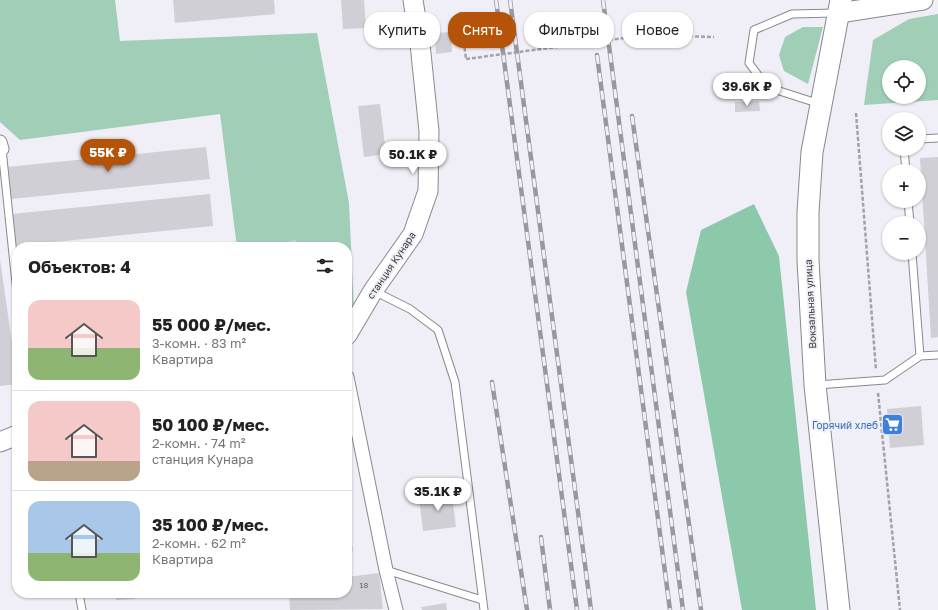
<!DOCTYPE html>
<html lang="ru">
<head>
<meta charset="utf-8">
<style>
  body { margin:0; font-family:"Golos Text",sans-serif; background:#f6f6f6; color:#222; height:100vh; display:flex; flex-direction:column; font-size:15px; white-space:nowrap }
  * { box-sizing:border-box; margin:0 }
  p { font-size:13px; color:#767676 }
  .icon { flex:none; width:22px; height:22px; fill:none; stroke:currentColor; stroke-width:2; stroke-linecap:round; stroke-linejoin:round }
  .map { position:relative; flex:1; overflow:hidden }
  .drawer { position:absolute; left:12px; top:242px; width:340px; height:356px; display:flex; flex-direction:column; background:#fff; border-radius:16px; box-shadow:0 1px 3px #0004 }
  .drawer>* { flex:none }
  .banner { position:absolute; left:364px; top:12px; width:380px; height:36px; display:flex; gap:8px }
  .fabs { position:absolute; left:882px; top:60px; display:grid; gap:8px }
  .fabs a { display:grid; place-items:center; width:44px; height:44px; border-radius:50%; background:#fff; box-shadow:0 1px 3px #0004; font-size:20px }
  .price { position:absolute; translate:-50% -34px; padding:0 9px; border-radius:14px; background:#fff; color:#222; font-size:13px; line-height:26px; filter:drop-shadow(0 1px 2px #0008) }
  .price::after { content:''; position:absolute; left:50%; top:24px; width:12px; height:9px; margin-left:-6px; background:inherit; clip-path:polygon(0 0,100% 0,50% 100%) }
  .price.selected { background:#b45309; color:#fff }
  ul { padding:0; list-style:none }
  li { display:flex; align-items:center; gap:12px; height:100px; padding:0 16px }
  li+li { border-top:1px solid #e0e0e0 }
  li span { display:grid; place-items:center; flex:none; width:112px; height:80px; border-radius:12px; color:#555 }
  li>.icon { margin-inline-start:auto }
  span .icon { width:48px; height:48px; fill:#fffc; stroke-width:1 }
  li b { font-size:17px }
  h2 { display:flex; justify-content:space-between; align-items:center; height:48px; padding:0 16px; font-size:17px }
  .tag { padding:0 14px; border-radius:16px; background:#fff; box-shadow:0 1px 3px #0004; font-size:14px; line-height:36px }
  .tag.selected { background:#b45309; color:#fff }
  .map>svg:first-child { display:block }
  .green { fill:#a1ceb7; fill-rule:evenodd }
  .forest { fill:#8bc9aa }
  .building { fill:#d1cfd6 }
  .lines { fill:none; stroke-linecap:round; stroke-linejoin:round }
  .lane-casing { stroke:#8a888f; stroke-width:9 }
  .street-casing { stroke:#8a888f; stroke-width:15 }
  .secondary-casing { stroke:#8a888f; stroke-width:21 }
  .primary-casing { stroke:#8a888f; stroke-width:23 }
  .path { stroke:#a4a2a8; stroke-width:2.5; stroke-dasharray:4 2; stroke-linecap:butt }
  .lane { stroke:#fff; stroke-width:7 }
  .street { stroke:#fff; stroke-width:13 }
  .secondary { stroke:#fff; stroke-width:19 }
  .primary { stroke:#fff; stroke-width:21 }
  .rail-casing { stroke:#99979d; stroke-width:4.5 }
  .rail { stroke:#f0eef6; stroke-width:3; stroke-dasharray:9; stroke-linecap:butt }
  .path-bridge { stroke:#a4a2a8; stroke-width:2.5; stroke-dasharray:4 2; stroke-linecap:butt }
  .labels { text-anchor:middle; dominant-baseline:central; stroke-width:3.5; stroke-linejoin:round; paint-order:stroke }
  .number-label { font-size:8px; fill:#616064 }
  .street-label { font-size:10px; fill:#3c3b3e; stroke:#f0eef6 }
  .shop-label { font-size:10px; fill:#366cbe; stroke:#f0eef6; text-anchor:end }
</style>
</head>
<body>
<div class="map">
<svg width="938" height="610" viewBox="0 0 938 610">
  <rect width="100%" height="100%" fill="#f0eef6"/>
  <path class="green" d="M0,0H115L120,41L317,33L349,203L354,311L347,312V247H237L220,114L20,140L0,122Z
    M938,14V100L864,105L873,40L909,19ZM889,67H919V97H889Z
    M803,27H823L808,84L784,71L779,55L785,37Z"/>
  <path class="forest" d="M754,204L779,256L816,610H742L686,292L701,230Z"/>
  <path class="building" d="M173,0H274L275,14L175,23Z
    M341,0H364L366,28L343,29Z
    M451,32L452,52L436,54L435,33Z
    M759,101L760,111L735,112V102Z
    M380,104L386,154L364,157L358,106Z
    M206,147L210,179L11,199L7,167Z
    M938,157V337L931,338L920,158Z
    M210,194L213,226L15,246L12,214Z
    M296,240L297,247H271V245Z
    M0,259L17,378V384L0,386Z
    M921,406L924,445L890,448L887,409Z
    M452,494L456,527L423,531L419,498Z
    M347,531H350L353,551L347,552Z
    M379,573L383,609L290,610L289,593H347V577Z
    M115,593H135V599L116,600Z
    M446,603L447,610H422L421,607Z"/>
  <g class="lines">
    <defs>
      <path id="lane" d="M820,104L767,87L749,63L754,30L792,14L836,13
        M919,139L938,138
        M2,149L17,293
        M904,149L906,171
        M908,201L910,223
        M912,253L920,356
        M374,291L410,309L438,330L455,382L484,610
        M817,385L885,380L920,356L938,355
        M386,570L482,600
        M79,593L82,610"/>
      <path id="street" d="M0,142L2,149
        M347,377L386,570L396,610"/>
      <path id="secondary" d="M839,13L923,0
        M347,335L373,291L413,234L428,191L429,131L420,44L413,0
        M0,442L17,435"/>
      <path id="primary" d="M839,610L815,385L808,260V212L812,152L841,0"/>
    </defs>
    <use href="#lane" class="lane-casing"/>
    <use href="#street" class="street-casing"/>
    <use href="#secondary" class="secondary-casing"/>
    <use href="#primary" class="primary-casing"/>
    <path class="path" d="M460,12L466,59
      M647,35L714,37
      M856,113L876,370
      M878,393L900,610"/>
    <use href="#lane" class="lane"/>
    <use href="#street" class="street"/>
    <use href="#secondary" class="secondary"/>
    <use href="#primary" class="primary"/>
    <defs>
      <path id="rail" d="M496,0L577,610
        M510,0L591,610
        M603,0L683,610
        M597,55L670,610
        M632,116L701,610
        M492,382L527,610
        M541,537L550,610"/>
    </defs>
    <use href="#rail" class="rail-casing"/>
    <use href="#rail" class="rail"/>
    <path class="path-bridge" d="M466,59L647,35"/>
  </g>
  <defs>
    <symbol id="supermarket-square" viewBox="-11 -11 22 22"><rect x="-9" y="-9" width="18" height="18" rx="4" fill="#3f7fe0" stroke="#f0eef6"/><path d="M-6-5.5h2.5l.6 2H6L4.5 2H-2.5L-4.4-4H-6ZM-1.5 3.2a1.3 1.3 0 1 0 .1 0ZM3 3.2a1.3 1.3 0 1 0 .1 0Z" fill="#fff"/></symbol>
  </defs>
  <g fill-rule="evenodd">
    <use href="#supermarket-square" x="880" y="412" width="25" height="25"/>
  </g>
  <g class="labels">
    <g class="number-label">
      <text x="364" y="585">18</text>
    </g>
    <g class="street-label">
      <text transform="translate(391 265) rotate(-56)">станция Кунара</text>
      <text transform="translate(810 304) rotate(-93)">Вокзальная улица</text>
    </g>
    <g class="shop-label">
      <text x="878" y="425">Горячий хлеб</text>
    </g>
  </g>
</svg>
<div class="fabs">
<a><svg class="icon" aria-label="locate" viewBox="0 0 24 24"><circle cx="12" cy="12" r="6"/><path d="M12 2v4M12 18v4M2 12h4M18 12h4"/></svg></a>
<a><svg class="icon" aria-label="layers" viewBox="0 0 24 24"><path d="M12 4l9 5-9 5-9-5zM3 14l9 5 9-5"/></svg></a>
<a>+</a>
<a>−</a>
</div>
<b class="price" style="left:747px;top:107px">39.6K ₽</b>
<b class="price selected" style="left:108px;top:173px">55K ₽</b>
<b class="price" style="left:413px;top:175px">50.1K ₽</b>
<b class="price" style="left:438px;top:512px">35.1K ₽</b>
<div class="banner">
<a class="tag">Купить</a>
<a class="tag selected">Снять</a>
<a class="tag">Фильтры</a>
<a class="tag">Новое</a>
</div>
<section class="drawer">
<h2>Объектов: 4<svg class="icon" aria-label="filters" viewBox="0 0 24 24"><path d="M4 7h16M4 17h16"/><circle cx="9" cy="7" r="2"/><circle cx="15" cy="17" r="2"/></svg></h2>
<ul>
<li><span style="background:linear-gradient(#f6c9c9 60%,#8fb573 0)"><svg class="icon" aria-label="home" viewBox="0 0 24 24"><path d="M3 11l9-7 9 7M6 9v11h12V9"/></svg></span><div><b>55 000 ₽/мес.</b><p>3-комн. · 83 m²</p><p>Квартира</p></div></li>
<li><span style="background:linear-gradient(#f6c9c9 75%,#b9a48a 0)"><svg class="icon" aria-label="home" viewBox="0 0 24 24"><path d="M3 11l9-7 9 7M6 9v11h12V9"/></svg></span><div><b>50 100 ₽/мес.</b><p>2-комн. · 74 m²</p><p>станция Кунара</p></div></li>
<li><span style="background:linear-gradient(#a9c7e8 65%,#8fb573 0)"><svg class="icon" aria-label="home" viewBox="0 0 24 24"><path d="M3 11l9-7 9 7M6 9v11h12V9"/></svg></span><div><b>35 100 ₽/мес.</b><p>2-комн. · 62 m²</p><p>Квартира</p></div></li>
</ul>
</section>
</div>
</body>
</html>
